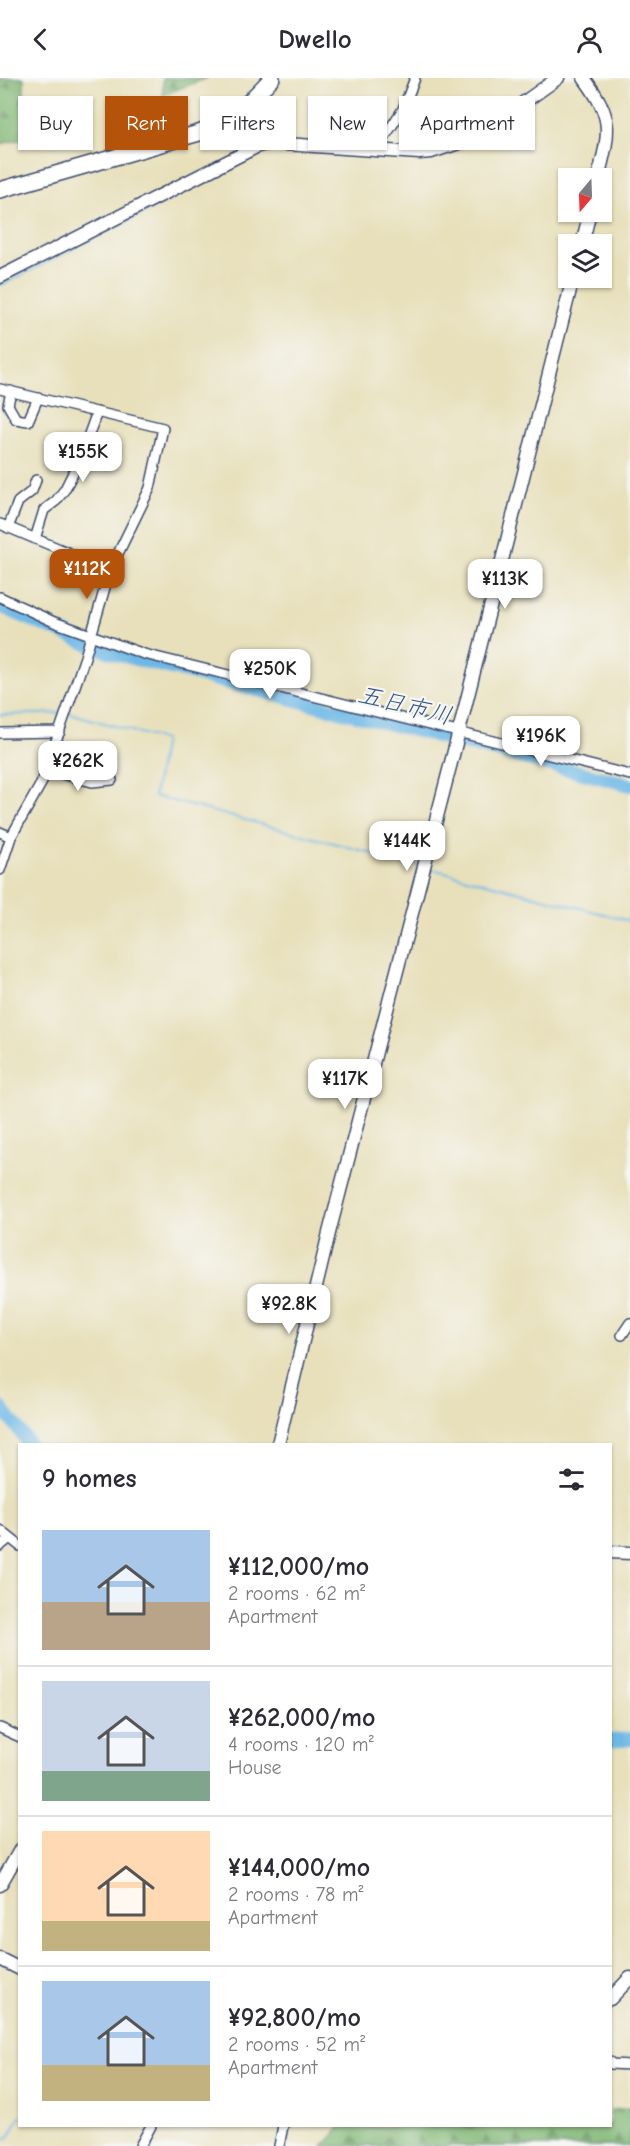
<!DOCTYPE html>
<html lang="en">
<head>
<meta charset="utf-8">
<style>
  body { margin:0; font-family:"Comic Neue","Klee One",sans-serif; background:#f7f7f7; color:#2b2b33; height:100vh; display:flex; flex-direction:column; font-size:22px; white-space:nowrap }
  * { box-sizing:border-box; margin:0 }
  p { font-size:20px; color:#7c7c81 }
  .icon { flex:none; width:33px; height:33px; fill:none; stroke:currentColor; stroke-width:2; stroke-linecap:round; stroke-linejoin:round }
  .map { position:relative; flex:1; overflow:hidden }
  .sheet { position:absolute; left:18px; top:1365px; width:594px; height:684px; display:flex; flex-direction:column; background:#fff; border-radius:0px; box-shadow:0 2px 4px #0004 }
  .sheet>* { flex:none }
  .top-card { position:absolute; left:18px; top:18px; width:594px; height:54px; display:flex; gap:12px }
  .needle { width:39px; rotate:199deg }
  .buttons { position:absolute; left:558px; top:90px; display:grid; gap:12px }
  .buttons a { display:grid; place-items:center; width:54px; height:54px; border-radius:0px; background:#fff; box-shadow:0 2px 4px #0004; font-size:30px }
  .price { position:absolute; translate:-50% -51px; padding:0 14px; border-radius:12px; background:#fff; color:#222; font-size:20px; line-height:39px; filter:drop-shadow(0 2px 3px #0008) }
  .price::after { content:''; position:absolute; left:50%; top:36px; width:18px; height:14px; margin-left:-9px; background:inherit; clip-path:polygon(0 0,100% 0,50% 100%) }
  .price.selected { background:#b45309; color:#fff }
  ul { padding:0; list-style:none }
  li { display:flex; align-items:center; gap:18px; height:150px; padding:0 24px }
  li+li { border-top:2px solid #e1e1e2 }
  li span { display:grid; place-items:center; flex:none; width:168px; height:120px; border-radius:0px; color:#555 }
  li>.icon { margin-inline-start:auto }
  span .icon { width:72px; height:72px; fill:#fffc; stroke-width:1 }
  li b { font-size:26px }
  h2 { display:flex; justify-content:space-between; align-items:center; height:72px; padding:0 24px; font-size:26px }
  .tag { padding:0 21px; border-radius:0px; background:#fff; box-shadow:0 2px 4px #0004; font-size:21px; line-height:54px }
  .tag.selected { background:#b45309; color:#fff }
  header { display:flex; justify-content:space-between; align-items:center; height:78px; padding:0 24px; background:#fff; font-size:27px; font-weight:700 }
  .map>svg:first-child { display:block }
  .forest { fill:url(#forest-firs); stroke:#4e7369; stroke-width:1.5 }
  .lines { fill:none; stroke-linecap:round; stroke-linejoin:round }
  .stream { stroke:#6db8e6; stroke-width:2 }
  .river { stroke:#6db8e6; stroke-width:14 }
  .minor-casing { stroke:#3a4a6c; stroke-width:12 }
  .tertiary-casing { stroke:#3a4a6c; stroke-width:15 }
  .trunk-casing { stroke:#3a4a6c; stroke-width:18 }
  .minor { stroke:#fff; stroke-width:9 }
  .tertiary { stroke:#fff; stroke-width:12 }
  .trunk { stroke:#fff; stroke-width:15 }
  .labels { text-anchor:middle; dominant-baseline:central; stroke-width:4.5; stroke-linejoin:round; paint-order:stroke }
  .water-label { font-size:24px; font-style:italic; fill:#345887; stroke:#f6f6f2 }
</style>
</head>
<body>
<header><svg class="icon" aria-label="back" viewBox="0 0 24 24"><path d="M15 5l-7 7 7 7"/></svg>Dwello<svg class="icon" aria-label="person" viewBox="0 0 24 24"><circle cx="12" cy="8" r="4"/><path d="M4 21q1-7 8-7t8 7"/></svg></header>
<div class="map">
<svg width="630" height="2068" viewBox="0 0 630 2068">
  <defs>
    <pattern id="forest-firs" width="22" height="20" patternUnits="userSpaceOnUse" patternTransform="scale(1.5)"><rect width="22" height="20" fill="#80b774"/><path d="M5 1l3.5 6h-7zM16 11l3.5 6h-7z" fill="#689562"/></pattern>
  </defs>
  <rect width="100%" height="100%" fill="#f6f6f2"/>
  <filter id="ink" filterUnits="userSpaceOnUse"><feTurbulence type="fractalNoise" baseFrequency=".0167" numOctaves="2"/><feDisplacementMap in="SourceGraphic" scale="12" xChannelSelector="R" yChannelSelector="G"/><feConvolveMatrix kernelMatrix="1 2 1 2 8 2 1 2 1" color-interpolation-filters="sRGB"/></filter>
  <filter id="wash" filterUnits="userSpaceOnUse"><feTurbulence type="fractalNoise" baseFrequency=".008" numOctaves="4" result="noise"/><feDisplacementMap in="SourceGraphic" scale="24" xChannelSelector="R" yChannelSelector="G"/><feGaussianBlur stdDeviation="1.35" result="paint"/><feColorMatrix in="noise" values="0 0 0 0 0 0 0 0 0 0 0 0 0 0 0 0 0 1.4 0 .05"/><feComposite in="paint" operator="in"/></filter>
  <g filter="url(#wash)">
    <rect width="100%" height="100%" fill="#e8e0bb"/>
    <path class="forest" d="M0,0H24L23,61L0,66Z
      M163,0H207L163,17Z
      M630,2030V2068H323L342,2048H610L611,2032Z"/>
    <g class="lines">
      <path class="stream" d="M256,76L264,73L285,72
        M0,208L228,92L251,78
        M69,635L164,662L154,718L421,788
        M0,637L63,635
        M429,790L630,843
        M0,2062L9,2059L20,2039"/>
      <path class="river" d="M0,528L93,568L124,578L630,707
        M0,1329L16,1348L29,1366
        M610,1663L630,1661"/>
    </g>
  </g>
  <g filter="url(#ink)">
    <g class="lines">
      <defs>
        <path id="minor" d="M376,72L403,31L415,0
          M0,311L163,350L150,410L110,492L85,579L42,704L11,759L0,792
          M11,313L8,327L16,341L28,343L38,320
          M0,446L110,492
          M8,450L18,424L32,413L36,402
          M35,461L44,432L56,423L65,411L80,381L97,334
          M0,519L54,544L144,576L630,697
          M0,655L60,654
          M46,692L92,704L112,702
          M0,754L11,759
          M622,1257L630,1245
          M0,1452L20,1468
          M0,1468L10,1460
          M0,1650L20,1659
          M610,1984L611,1986L630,1987
          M140,2068L151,2048
          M279,2068L283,2048"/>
        <path id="tertiary" d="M584,0C614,41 610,52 598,100
          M582,166L590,134
          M0,199L258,68L270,65L419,75L431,74L474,60L558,0
          M278,1366L329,1155L454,673L573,200
          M610,1474L630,1475
          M0,1807L20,1772
          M0,1881L20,1891
          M610,1921L630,1900"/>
        <path id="trunk" d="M0,112L199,55L226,43L242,31L272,0"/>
      </defs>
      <use href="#minor" class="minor-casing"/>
      <use href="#tertiary" class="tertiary-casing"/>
      <use href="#trunk" class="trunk-casing"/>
      <use href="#minor" class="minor"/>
      <use href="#tertiary" class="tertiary"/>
      <use href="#trunk" class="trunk"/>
    </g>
  </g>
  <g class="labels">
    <g class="water-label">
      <text transform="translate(405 627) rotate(14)">五日市川</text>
    </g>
  </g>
</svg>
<div class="buttons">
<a><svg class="needle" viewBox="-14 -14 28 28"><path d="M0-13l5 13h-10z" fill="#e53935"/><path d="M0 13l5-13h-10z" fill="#7c7c81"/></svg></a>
<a><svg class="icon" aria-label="layers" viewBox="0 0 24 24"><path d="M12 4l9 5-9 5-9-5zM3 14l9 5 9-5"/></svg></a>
</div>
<b class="price" style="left:83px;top:405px">¥155K</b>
<b class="price selected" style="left:87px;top:522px">¥112K</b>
<b class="price" style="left:505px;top:532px">¥113K</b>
<b class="price" style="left:270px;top:622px">¥250K</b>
<b class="price" style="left:541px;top:689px">¥196K</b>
<b class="price" style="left:78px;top:714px">¥262K</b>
<b class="price" style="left:407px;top:794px">¥144K</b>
<b class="price" style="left:345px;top:1032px">¥117K</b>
<b class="price" style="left:289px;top:1257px">¥92.8K</b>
<div class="top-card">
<a class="tag">Buy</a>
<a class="tag selected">Rent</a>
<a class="tag">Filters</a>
<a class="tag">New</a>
<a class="tag">Apartment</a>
</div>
<section class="sheet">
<h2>9 homes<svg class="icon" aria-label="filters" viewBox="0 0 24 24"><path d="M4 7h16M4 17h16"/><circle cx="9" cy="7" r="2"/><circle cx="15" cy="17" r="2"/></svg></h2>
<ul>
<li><span style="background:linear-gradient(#a9c7e8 60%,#b9a48a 0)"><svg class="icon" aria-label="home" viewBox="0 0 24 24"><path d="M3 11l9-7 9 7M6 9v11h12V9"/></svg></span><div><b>¥112,000/mo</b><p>2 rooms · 62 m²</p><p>Apartment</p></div></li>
<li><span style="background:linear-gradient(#c9d6e8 75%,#7fa58c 0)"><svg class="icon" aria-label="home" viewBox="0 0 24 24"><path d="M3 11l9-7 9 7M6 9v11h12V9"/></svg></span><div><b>¥262,000/mo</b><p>4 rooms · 120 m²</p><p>House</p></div></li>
<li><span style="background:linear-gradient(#ffd9b3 75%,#c2b280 0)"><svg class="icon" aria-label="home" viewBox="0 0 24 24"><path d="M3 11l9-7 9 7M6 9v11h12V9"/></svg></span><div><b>¥144,000/mo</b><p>2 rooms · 78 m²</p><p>Apartment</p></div></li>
<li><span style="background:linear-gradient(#a9c7e8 70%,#c2b280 0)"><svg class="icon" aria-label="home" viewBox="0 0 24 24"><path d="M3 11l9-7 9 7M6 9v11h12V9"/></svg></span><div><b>¥92,800/mo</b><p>2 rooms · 52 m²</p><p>Apartment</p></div></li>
</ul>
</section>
</div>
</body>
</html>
